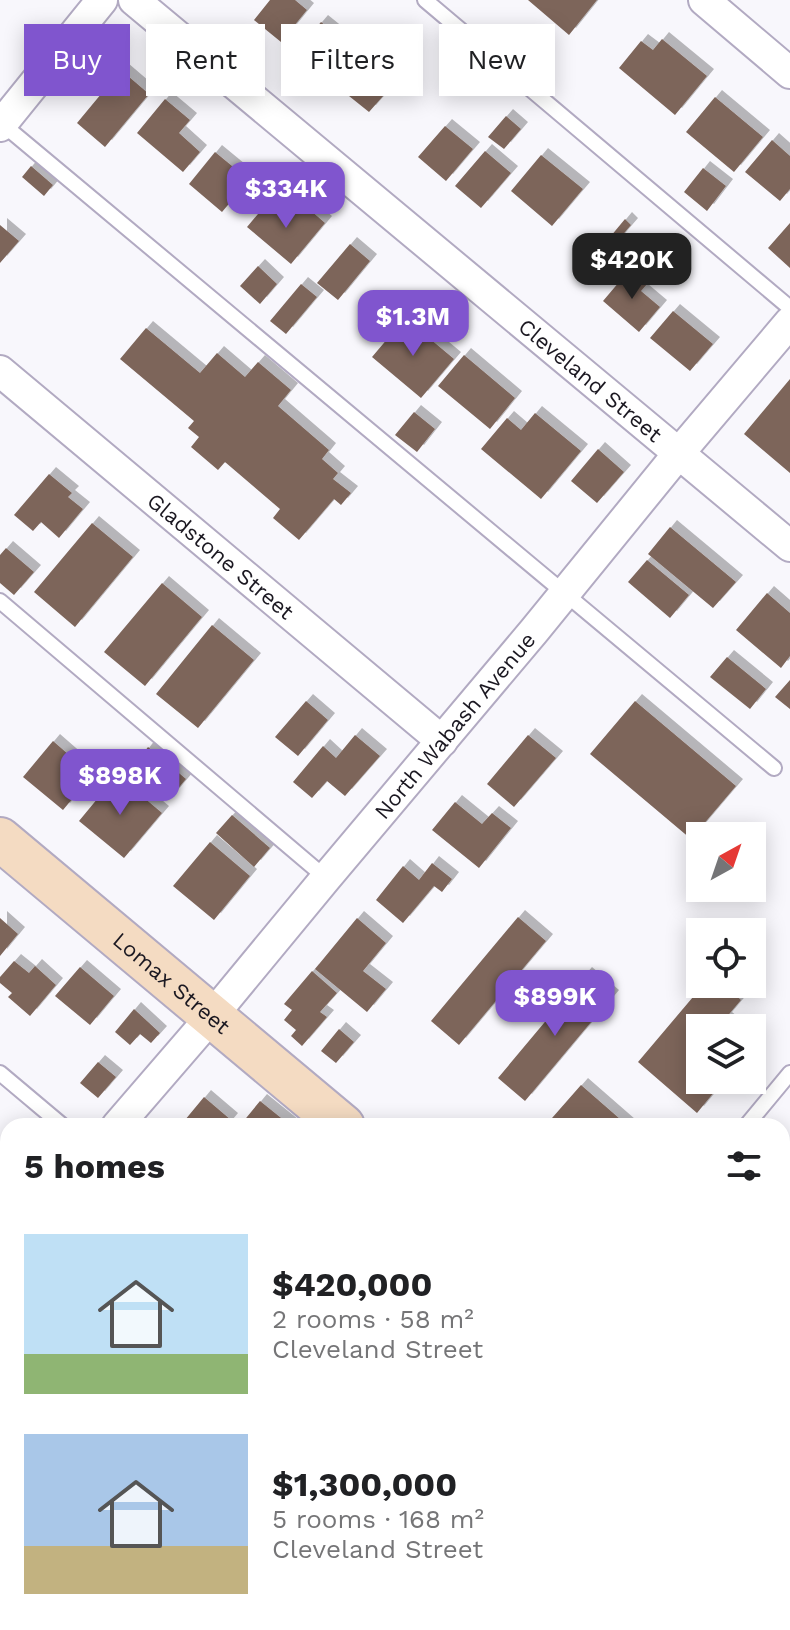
<!DOCTYPE html>
<html lang="en">
<head>
<meta charset="utf-8">
<style>
  body { margin:0; font-family:"Work Sans",sans-serif; background:#f2f2f2; color:#202124; height:100vh; display:flex; flex-direction:column; font-size:30px; white-space:nowrap }
  * { box-sizing:border-box; margin:0 }
  p { font-size:26px; color:#757577 }
  .icon { flex:none; width:44px; height:44px; fill:none; stroke:currentColor; stroke-width:2; stroke-linecap:round; stroke-linejoin:round }
  .map { position:relative; flex:1; overflow:hidden }
  .drawer { position:absolute; left:0px; top:1118px; width:790px; height:512px; display:flex; flex-direction:column; background:#fff; border-radius:24px 24px 0 0; box-shadow:0 4px 20px #0003 }
  .drawer>* { flex:none }
  .guide { position:absolute; left:24px; top:24px; width:742px; height:72px; display:flex; gap:16px }
  .needle { width:52px; rotate:40deg }
  .controls { position:absolute; left:686px; top:822px; display:grid; gap:16px }
  .controls a { display:grid; place-items:center; width:80px; height:80px; border-radius:0px; background:#fff; box-shadow:0 4px 20px #0003; font-size:40px }
  .price { position:absolute; translate:-50% -68px; padding:0 18px; border-radius:16px; background:#8055ce; color:#fff; font-size:26px; line-height:52px; filter:drop-shadow(0 2px 4px #0008) }
  .price::after { content:''; position:absolute; left:50%; top:48px; width:24px; height:18px; margin-left:-12px; background:inherit; clip-path:polygon(0 0,100% 0,50% 100%) }
  .price.current { background:#222; color:#fff }
  ul { padding:0; list-style:none }
  li { display:flex; align-items:center; gap:24px; height:200px; padding:0 24px }
  li span { display:grid; place-items:center; flex:none; width:224px; height:160px; border-radius:0px; color:#555 }
  li>.icon { margin-inline-start:auto }
  span .icon { width:96px; height:96px; fill:#fffc; stroke-width:1 }
  li b { font-size:34px }
  h2 { display:flex; justify-content:space-between; align-items:center; height:96px; padding:0 24px; font-size:34px }
  .tag { padding:0 28px; border-radius:0px; background:#fff; box-shadow:0 4px 20px #0003; font-size:28px; line-height:72px }
  .tag.current { background:#8055ce; color:#fff }
  .map>svg:first-child { display:block }
  .built { fill:#f1eafe }
  .building { fill:#7d655a; filter:url(#shadow) }
  .lines { fill:none; stroke-linecap:round; stroke-linejoin:round }
  .lane-casing { stroke:#b2aac2; stroke-width:18 }
  .street-casing { stroke:#b2aac2; stroke-width:34 }
  .secondary-casing { stroke:#b2aac2; stroke-width:46 }
  .lane { stroke:#fff; stroke-width:14 }
  .street { stroke:#fff; stroke-width:30 }
  .secondary { stroke:#f4dbc2; stroke-width:42 }
  .labels { text-anchor:middle; dominant-baseline:central; stroke-width:6; stroke-linejoin:round; paint-order:stroke }
  .street-label { font-size:22px; fill:#1b1821; stroke:#f8f7fc }
</style>
</head>
<body>
<div class="map">
<svg width="790" height="1630" viewBox="0 0 790 1630">
  <defs>
    <filter id="shadow"><feDropShadow dx="7" dy="-7" stdDeviation="0" flood-color="#0004"/></filter>
  </defs>
  <rect width="100%" height="100%" fill="#f8f7fc"/>
  <path class="built" d="M790,1510V1630H688L694,1622H782V1520Z"/>
  <path class="building" d="M270,0H295L307,10L281,42L254,20Z
    M528,0H597L569,35Z
    M321,22L352,47L324,81L293,55Z
    M662,39L707,76L675,115L619,68L641,41L653,50Z
    M366,66L391,87L369,112L344,92Z
    M121,70L149,94L105,147L77,123Z
    M715,97L763,137L734,172L686,132Z
    M165,99L190,120L179,133L200,152L183,172L137,133Z
    M506,116L521,129L504,149L488,137Z
    M445,126L473,149L446,181L418,157Z
    M772,140L790,156V189L780,201L745,172Z
    M485,151L511,173L481,208L455,186Z
    M215,152L249,180L222,212L189,184Z
    M541,155L583,189L552,226L511,191Z
    M31,166L53,185L44,196L22,177Z
    M703,168L726,186L707,211L684,192Z
    M269,201L289,218L302,203L325,223L291,264L247,227Z
    M625,219L631,225L602,259L596,254Z
    M790,223V268L768,248Z
    M0,225L19,241L0,263Z
    M350,244L370,261L338,300L317,283Z
    M258,266L277,284L260,304L240,286Z
    M631,268L648,283L641,291L660,307L639,332L603,301Z
    M301,284L317,297L286,334L270,321Z
    M673,311L713,344L690,371L650,338Z
    M405,318L454,359L421,398L372,357Z
    M146,328L200,373L217,353L245,377L258,362L291,390L278,406L329,450L322,459L338,473L333,479L351,493L341,505L334,499L299,540L273,518L280,509L225,462L218,470L191,447L199,437L188,428L194,421L120,359Z
    M464,355L515,398L490,429L438,386Z
    M790,379V473L744,434Z
    M414,412L435,429L417,452L395,435Z
    M535,413L581,451L541,499L481,449L507,418L521,430Z
    M598,449L624,472L597,503L571,481Z
    M49,474L72,493L68,497L83,509L59,538L41,522L33,531L14,515Z
    M92,523L133,557L75,627L34,592Z
    M670,527L736,582L713,608L648,554Z
    M6,548L34,572L14,595L0,583V555Z
    M647,560L689,595L670,618L628,582Z
    M162,583L202,617L145,686L104,652Z
    M767,593L790,613V656L781,668L736,630Z
    M212,625L254,660L198,728L156,694Z
    M727,657L766,689L750,709L710,677Z
    M790,680V709L775,697Z
    M306,701L328,720L298,756L275,737Z
    M635,701L736,786L691,839L590,754Z
    M355,735L380,756L345,796L327,781L312,798L293,782L323,746L336,758Z
    M528,735L556,758L514,807L487,784Z
    M53,741L92,775L63,810L23,777Z
    M148,747L186,779L170,798L133,767Z
    M117,775L162,813L124,858L79,821Z
    M455,802L482,824L492,813L511,828L479,868L432,830Z
    M232,815L270,848L254,867L216,833Z
    M210,842L250,876L214,920L173,886Z
    M432,863L452,879L442,892L434,886L403,923L376,900L403,866L419,880Z
    M518,917L546,941L459,1045L431,1021Z
    M0,918L18,934L0,956Z
    M357,918L386,943L363,971L386,989L367,1012L315,969Z
    M14,961L29,973L35,966L56,985L30,1016L8,997L12,993L0,983V977Z
    M80,967L114,996L90,1025L55,996Z
    M312,971L337,993L320,1012L327,1017L302,1046L291,1036L296,1030L284,1020L292,1010L284,1004Z
    M585,974L612,997L525,1101L498,1078Z
    M704,984H723L741,1000L725,1019L736,1028H700V1080H724L697,1113L638,1062Z
    M134,1009L160,1033L151,1043L140,1034L130,1045L115,1032Z
    M339,1029L354,1042L336,1063L321,1051Z
    M98,1062L116,1077L98,1098L80,1083Z
    M581,1085L628,1126H545Z
    M204,1097L231,1120L226,1126H180Z
    M260,1101L291,1126H246L242,1123Z
    M0,1387L8,1393V1406L0,1415Z
    M8,1590V1622H44L38,1630H0V1599Z
    M164,1622H192L202,1630H158Z
    M503,1622H553L547,1630H513Z"/>
  <g class="lines">
    <defs>
      <path id="lane" d="M425,0L790,308
        M0,122L774,768
        M0,601L326,878
        M0,1073L63,1126
        M746,1126L790,1073"/>
      <g id="street">
        <path id="s1" d="M134,0L790,546"/>
        <path d="M704,0L790,73"/>
        <path d="M0,126L102,0"/>
        <path id="s2" d="M0,371L442,741"/>
        <path id="s3" d="M117,1126L212,1016L326,878L534,631L679,453L790,322"/>
        <path d="M0,1266L8,1257"/>
        <path d="M0,1512L8,1503"/>
        <path d="M298,1630L304,1622"/>
      </g>
      <g id="secondary">
        <path id="s4" d="M0,839L343,1126"/>
        <path d="M0,1316L8,1322"/>
        <path d="M782,1520L790,1510"/>
        <path d="M366,1622L376,1630"/>
        <path d="M688,1630L694,1622"/>
      </g>
    </defs>
    <use href="#lane" class="lane-casing"/>
    <use href="#street" class="street-casing"/>
    <use href="#secondary" class="secondary-casing"/>
    <use href="#lane" class="lane"/>
    <use href="#street" class="street"/>
    <use href="#secondary" class="secondary"/>
  </g>
  <g class="labels">
    <g class="street-label">
      <text stroke="none"><textPath href="#s1" startOffset="594">Cleveland Street</textPath></text>
      <text stroke="none"><textPath href="#s2" startOffset="288">Gladstone Street</textPath></text>
      <text stroke="none"><textPath href="#s3" startOffset="524">North Wabash Avenue</textPath></text>
      <text stroke="none"><textPath href="#s4" startOffset="224">Lomax Street</textPath></text>
    </g>
  </g>
</svg>
<div class="controls">
<a><svg class="needle" viewBox="-14 -14 28 28"><path d="M0-13l5 13h-10z" fill="#e53935"/><path d="M0 13l5-13h-10z" fill="#757577"/></svg></a>
<a><svg class="icon" aria-label="locate" viewBox="0 0 24 24"><circle cx="12" cy="12" r="6"/><path d="M12 2v4M12 18v4M2 12h4M18 12h4"/></svg></a>
<a><svg class="icon" aria-label="layers" viewBox="0 0 24 24"><path d="M12 4l9 5-9 5-9-5zM3 14l9 5 9-5"/></svg></a>
</div>
<b class="price" style="left:286px;top:230px">$334K</b>
<b class="price current" style="left:632px;top:301px">$420K</b>
<b class="price" style="left:413px;top:358px">$1.3M</b>
<b class="price" style="left:120px;top:817px">$898K</b>
<b class="price" style="left:555px;top:1038px">$899K</b>
<div class="guide">
<a class="tag current">Buy</a>
<a class="tag">Rent</a>
<a class="tag">Filters</a>
<a class="tag">New</a>
</div>
<section class="drawer">
<h2>5 homes<svg class="icon" aria-label="filters" viewBox="0 0 24 24"><path d="M4 7h16M4 17h16"/><circle cx="9" cy="7" r="2"/><circle cx="15" cy="17" r="2"/></svg></h2>
<ul>
<li><span style="background:linear-gradient(#bfe0f5 75%,#8fb573 0)"><svg class="icon" aria-label="home" viewBox="0 0 24 24"><path d="M3 11l9-7 9 7M6 9v11h12V9"/></svg></span><div><b>$420,000</b><p>2 rooms · 58 m²</p><p>Cleveland Street</p></div></li>
<li><span style="background:linear-gradient(#a9c7e8 70%,#c2b280 0)"><svg class="icon" aria-label="home" viewBox="0 0 24 24"><path d="M3 11l9-7 9 7M6 9v11h12V9"/></svg></span><div><b>$1,300,000</b><p>5 rooms · 168 m²</p><p>Cleveland Street</p></div></li>
</ul>
</section>
</div>
</body>
</html>
